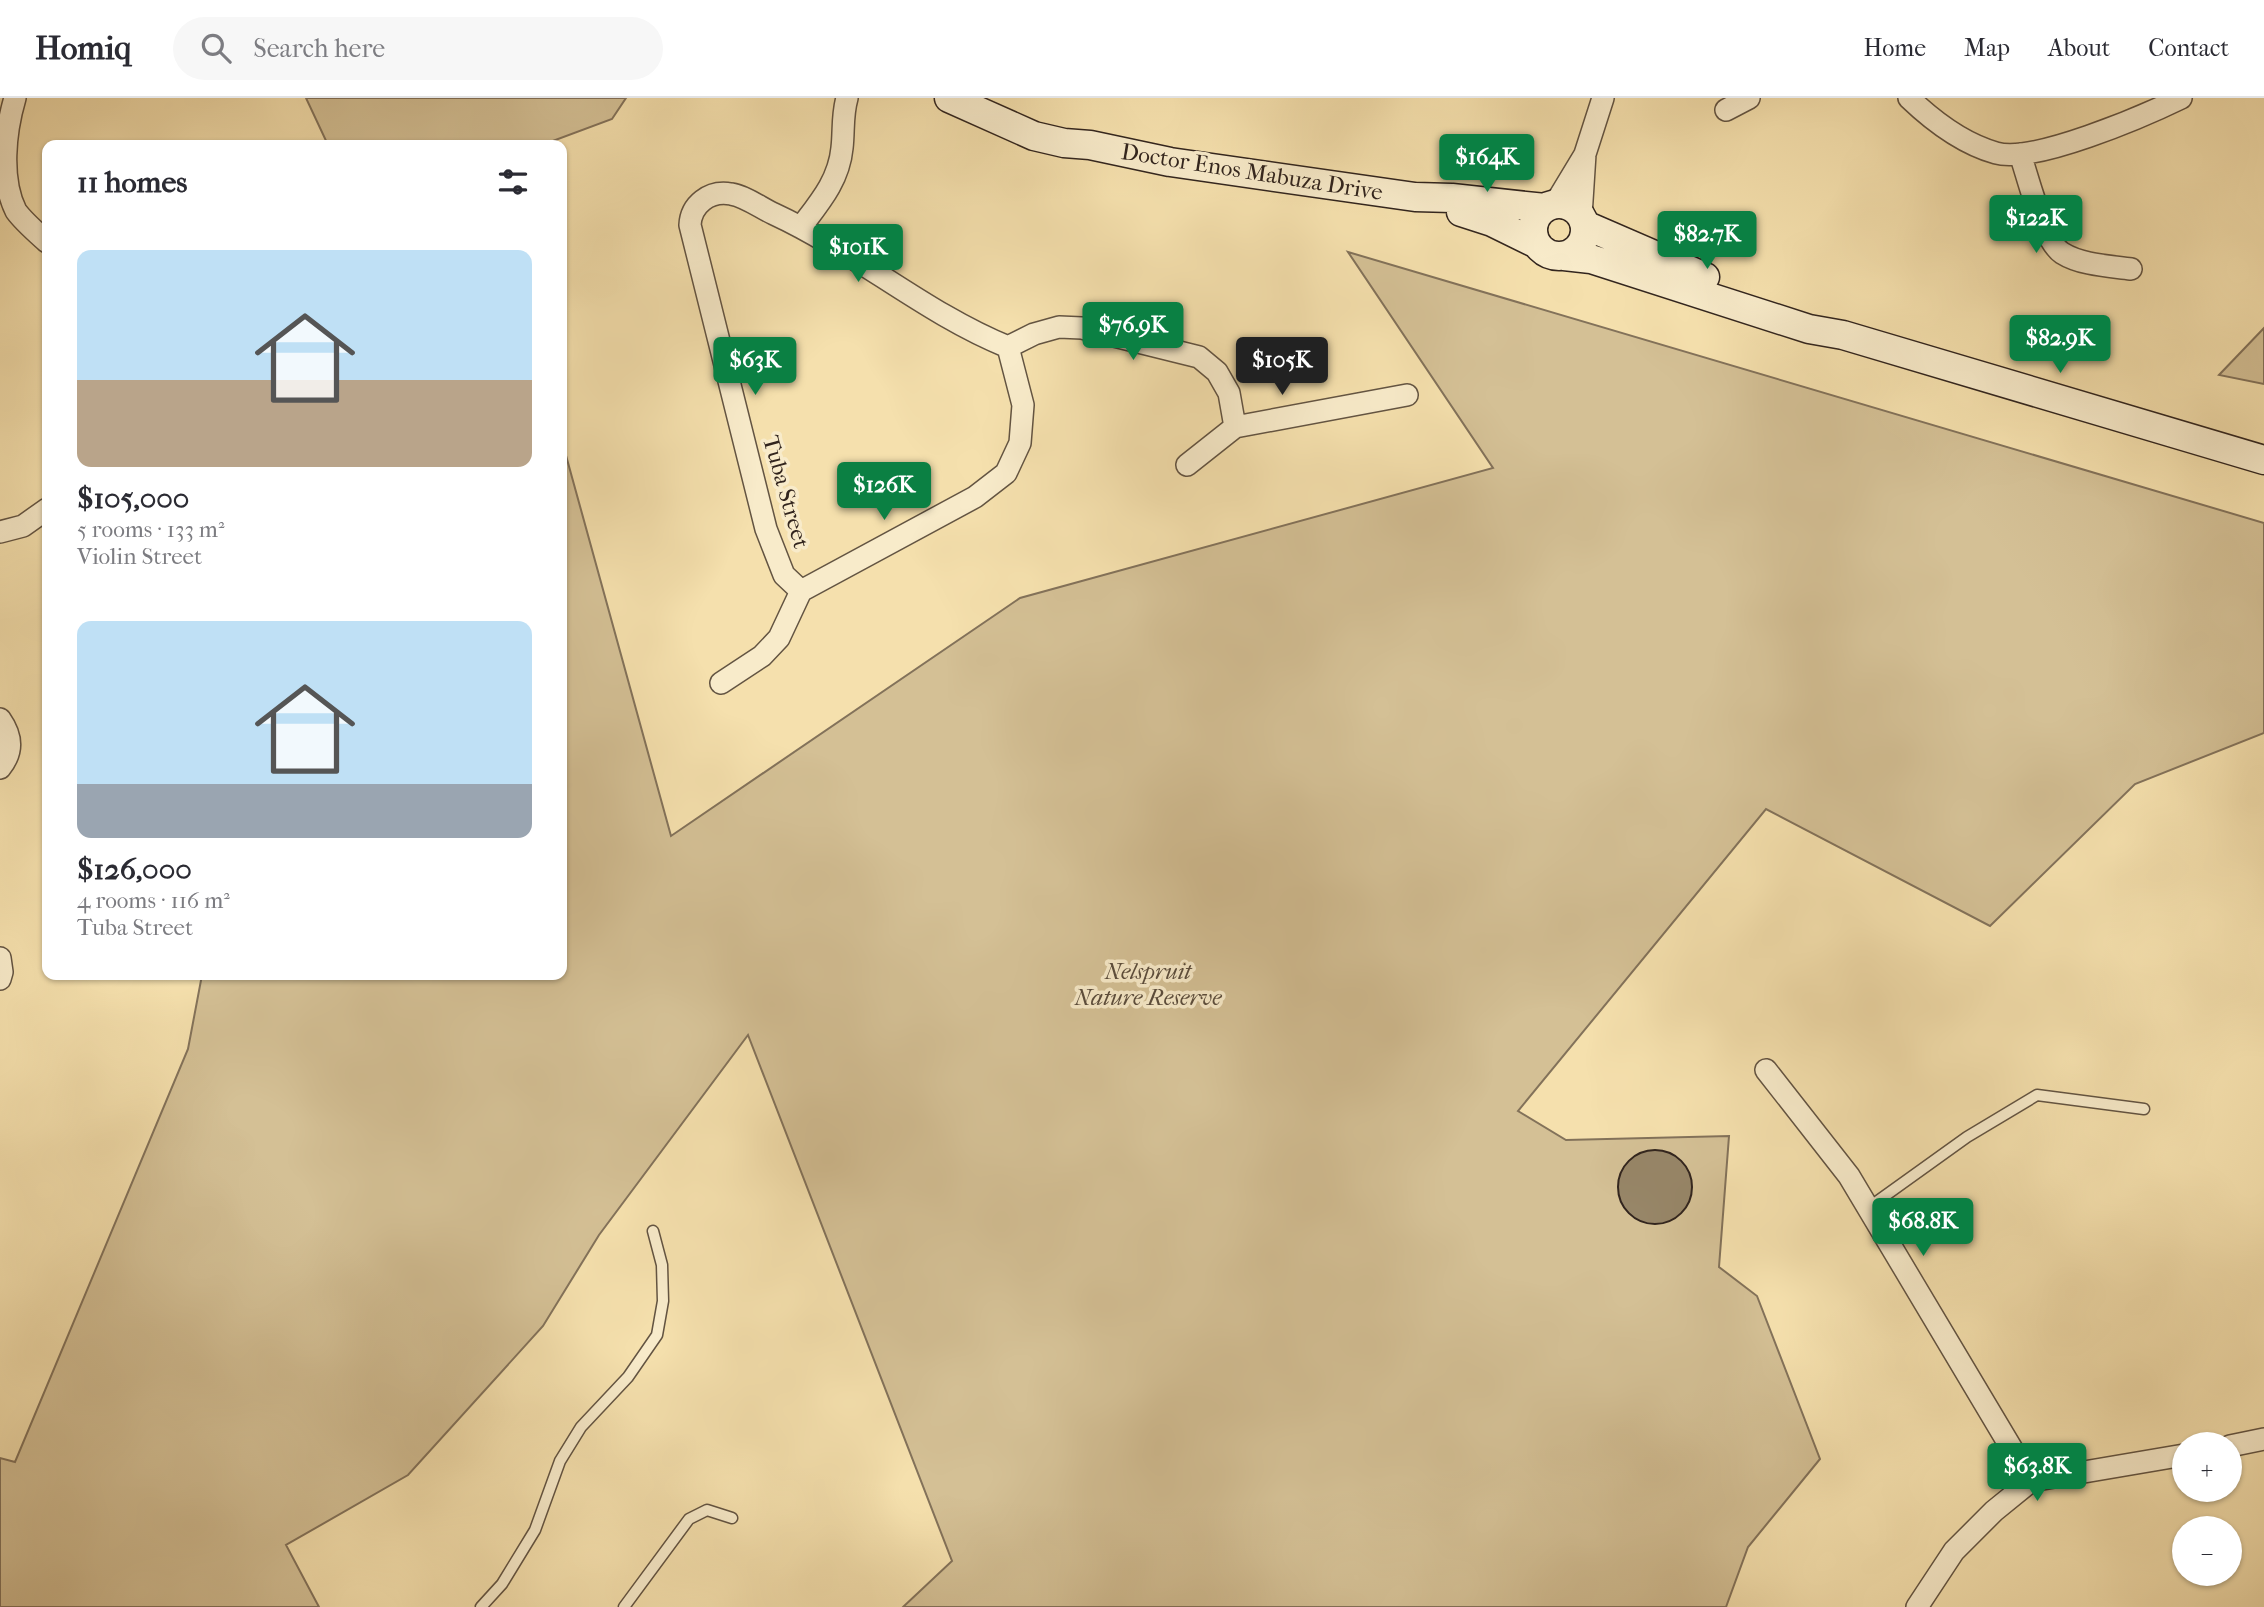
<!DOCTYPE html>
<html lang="en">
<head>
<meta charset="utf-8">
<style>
  body { margin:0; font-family:"IM FELL French Canon",serif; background:#f7f7f7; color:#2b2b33; height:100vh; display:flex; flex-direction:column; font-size:26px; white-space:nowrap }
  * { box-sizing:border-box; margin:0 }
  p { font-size:23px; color:#7c7c81 }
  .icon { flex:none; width:38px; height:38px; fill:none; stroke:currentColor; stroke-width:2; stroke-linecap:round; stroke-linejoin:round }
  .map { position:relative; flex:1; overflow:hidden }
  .drawer { position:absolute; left:42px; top:42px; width:525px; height:840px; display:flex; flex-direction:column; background:#fff; border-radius:14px; box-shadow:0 2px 5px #0004 }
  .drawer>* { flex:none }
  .fabs { position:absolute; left:2172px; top:1334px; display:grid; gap:14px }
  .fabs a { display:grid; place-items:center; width:70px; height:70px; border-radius:50%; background:#fff; box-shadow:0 2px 5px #0004; font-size:35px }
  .price { position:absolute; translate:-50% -60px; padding:0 16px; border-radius:7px; background:#0b8043; color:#fff; font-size:23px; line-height:46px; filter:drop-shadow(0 2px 4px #0008) }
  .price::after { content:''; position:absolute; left:50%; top:42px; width:21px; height:16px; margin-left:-10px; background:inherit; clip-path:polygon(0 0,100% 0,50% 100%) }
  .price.active { background:#222; color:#fff }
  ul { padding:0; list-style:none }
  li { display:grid; align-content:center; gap:14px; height:371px; padding:0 35px }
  li span { display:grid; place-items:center; height:217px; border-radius:14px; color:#555 }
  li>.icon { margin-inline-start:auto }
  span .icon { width:126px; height:126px; fill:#fffc; stroke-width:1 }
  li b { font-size:30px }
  h2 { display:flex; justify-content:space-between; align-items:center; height:84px; padding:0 35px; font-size:30px }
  header { display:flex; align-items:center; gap:42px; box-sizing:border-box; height:98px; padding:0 35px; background:#fff; border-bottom:2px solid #e1e1e2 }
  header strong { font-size:33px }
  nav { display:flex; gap:38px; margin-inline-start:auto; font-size:24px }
  .search { width:490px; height:63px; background:#f7f7f7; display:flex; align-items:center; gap:18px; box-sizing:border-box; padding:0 24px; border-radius:38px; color:#7c7c81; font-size:26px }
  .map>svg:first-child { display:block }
  .green { fill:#d4c095; stroke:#83725a; stroke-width:2 }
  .building { fill:#978668; stroke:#32251e; stroke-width:2 }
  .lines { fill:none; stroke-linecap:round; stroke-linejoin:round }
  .lane-casing { stroke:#635442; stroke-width:13 }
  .street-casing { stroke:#635442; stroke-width:24 }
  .secondary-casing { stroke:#32251e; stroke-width:31 }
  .lane { stroke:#f8ebca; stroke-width:10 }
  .street { stroke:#f8ebca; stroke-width:21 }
  .secondary { stroke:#f8ebca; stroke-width:28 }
  .labels { text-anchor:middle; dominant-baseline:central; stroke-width:7; stroke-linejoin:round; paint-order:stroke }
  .street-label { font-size:23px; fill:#32251e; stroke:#f8ebca }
  .park-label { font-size:23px; font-style:italic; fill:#5a4c3c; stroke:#f8ebca }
</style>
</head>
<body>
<header>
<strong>Homiq</strong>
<div class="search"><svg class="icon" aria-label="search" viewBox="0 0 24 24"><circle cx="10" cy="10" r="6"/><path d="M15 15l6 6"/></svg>Search here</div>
<nav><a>Home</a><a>Map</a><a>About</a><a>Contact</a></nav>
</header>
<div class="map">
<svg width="2264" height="1509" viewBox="0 0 2264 1509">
  <rect width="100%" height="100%" fill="#f5e0ad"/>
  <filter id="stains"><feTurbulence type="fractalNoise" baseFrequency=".00286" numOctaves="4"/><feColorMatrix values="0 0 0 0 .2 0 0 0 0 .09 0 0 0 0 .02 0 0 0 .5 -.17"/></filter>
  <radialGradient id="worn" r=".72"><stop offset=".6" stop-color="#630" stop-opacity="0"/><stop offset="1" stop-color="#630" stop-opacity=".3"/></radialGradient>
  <path class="green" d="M306,0H626L612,21L542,47H328Z
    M1348,154L2264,425V635L2135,686L1990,828L1766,711L1518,1013L1566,1042L1729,1038L1719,1169L1757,1198L1820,1361L1748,1449L1726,1509H903L952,1463L748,937L599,1137L543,1228L408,1377L286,1447L319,1509H0V1360L15,1364L188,951L202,877H562V343L671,738L1020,500L1493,370Z
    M2264,230V286L2219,277Z"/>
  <path class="building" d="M1618 1089a37 37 0 1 1 74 0a37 37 0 1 1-74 0Z"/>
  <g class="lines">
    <defs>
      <path id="lane" d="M1868,1110L1967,1039L2037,997L2144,1011
        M481,1509L502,1486L535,1432L560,1363L581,1329L628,1279L657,1237L663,1203L662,1167L653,1133
        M624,1509L689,1421L707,1412L732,1420"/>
      <path id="street" d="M15,0C5,34 0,81 16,113C24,124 36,134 47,144
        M1909,0C1932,22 1964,46 1996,55C2033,66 2144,18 2181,0
        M1726,12L1749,0
        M2020,56C2028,79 2043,143 2062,155C2081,167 2109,168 2131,171
        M1555,106L1584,58
        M1581,118L1585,56L1603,0
        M801,129C820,104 839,82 842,50C844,33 842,17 847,0
        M1008,249L1034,236L1059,229L1082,230L1199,259L1217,274L1229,295L1235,329
        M1187,367L1235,329L1407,297
        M0,434L23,428L47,411
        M801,493L784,477L766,431L690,127C691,107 709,92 731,96C745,98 761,110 774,116C856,154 926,216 1008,249
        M721,585L762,558L779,540L801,493L975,399L1006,375L1020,345L1023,307L1008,249
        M0,621C12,638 14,653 0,670
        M0,860L2,874L0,881
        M1766,972L1849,1078L2031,1383
        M2230,1348L2264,1341
        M1917,1509L1954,1453L1994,1413L2031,1383L2184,1357"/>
      <path id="secondary" d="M949,0L1034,38L1064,45L1090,47L1170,64L1415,99L1452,100L1545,110
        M1533 132a26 26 0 1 1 52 0a26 26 0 1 1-52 0Z
        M1461,114L1492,124L1537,146
        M1585,127L1705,179
        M1564,158L1591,161L1809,231L1843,237L2264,362"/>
    </defs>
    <use href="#lane" class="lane-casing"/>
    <use href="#street" class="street-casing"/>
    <use href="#secondary" class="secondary-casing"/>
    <use href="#lane" class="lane"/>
    <use href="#street" class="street"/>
    <use href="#secondary" class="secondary"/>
  </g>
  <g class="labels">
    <g class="street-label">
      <text transform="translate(1252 74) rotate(9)">Doctor Enos Mabuza Drive</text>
      <text transform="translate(786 394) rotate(74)">Tuba Street</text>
    </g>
    <g class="park-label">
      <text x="1148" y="873">Nelspruit<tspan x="1148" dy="26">Nature Reserve</tspan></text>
    </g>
  </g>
  <rect width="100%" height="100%" filter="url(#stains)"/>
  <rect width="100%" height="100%" fill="url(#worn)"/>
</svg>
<div class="fabs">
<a>+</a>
<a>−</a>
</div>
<b class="price" style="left:1487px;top:96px">$164K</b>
<b class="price" style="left:2036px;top:157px">$122K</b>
<b class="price" style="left:1707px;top:173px">$82.7K</b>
<b class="price" style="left:858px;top:186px">$101K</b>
<b class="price" style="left:1133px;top:264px">$76.9K</b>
<b class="price" style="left:2060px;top:277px">$82.9K</b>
<b class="price" style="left:755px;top:299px">$63K</b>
<b class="price active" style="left:1282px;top:299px">$105K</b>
<b class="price" style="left:884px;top:424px">$126K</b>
<b class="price" style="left:1923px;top:1160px">$68.8K</b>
<b class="price" style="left:2037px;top:1405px">$63.8K</b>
<section class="drawer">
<h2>11 homes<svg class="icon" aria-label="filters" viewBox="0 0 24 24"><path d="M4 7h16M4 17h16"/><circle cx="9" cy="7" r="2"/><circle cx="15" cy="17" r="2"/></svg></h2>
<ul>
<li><span style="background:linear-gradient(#bfe0f5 60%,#b9a48a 0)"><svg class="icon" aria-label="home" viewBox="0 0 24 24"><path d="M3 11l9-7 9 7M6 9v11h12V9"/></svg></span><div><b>$105,000</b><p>5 rooms · 133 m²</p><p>Violin Street</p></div></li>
<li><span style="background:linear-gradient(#bfe0f5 75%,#9aa5b1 0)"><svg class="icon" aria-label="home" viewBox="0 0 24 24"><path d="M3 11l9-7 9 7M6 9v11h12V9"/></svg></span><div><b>$126,000</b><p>4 rooms · 116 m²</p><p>Tuba Street</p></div></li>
</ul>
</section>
</div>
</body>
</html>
